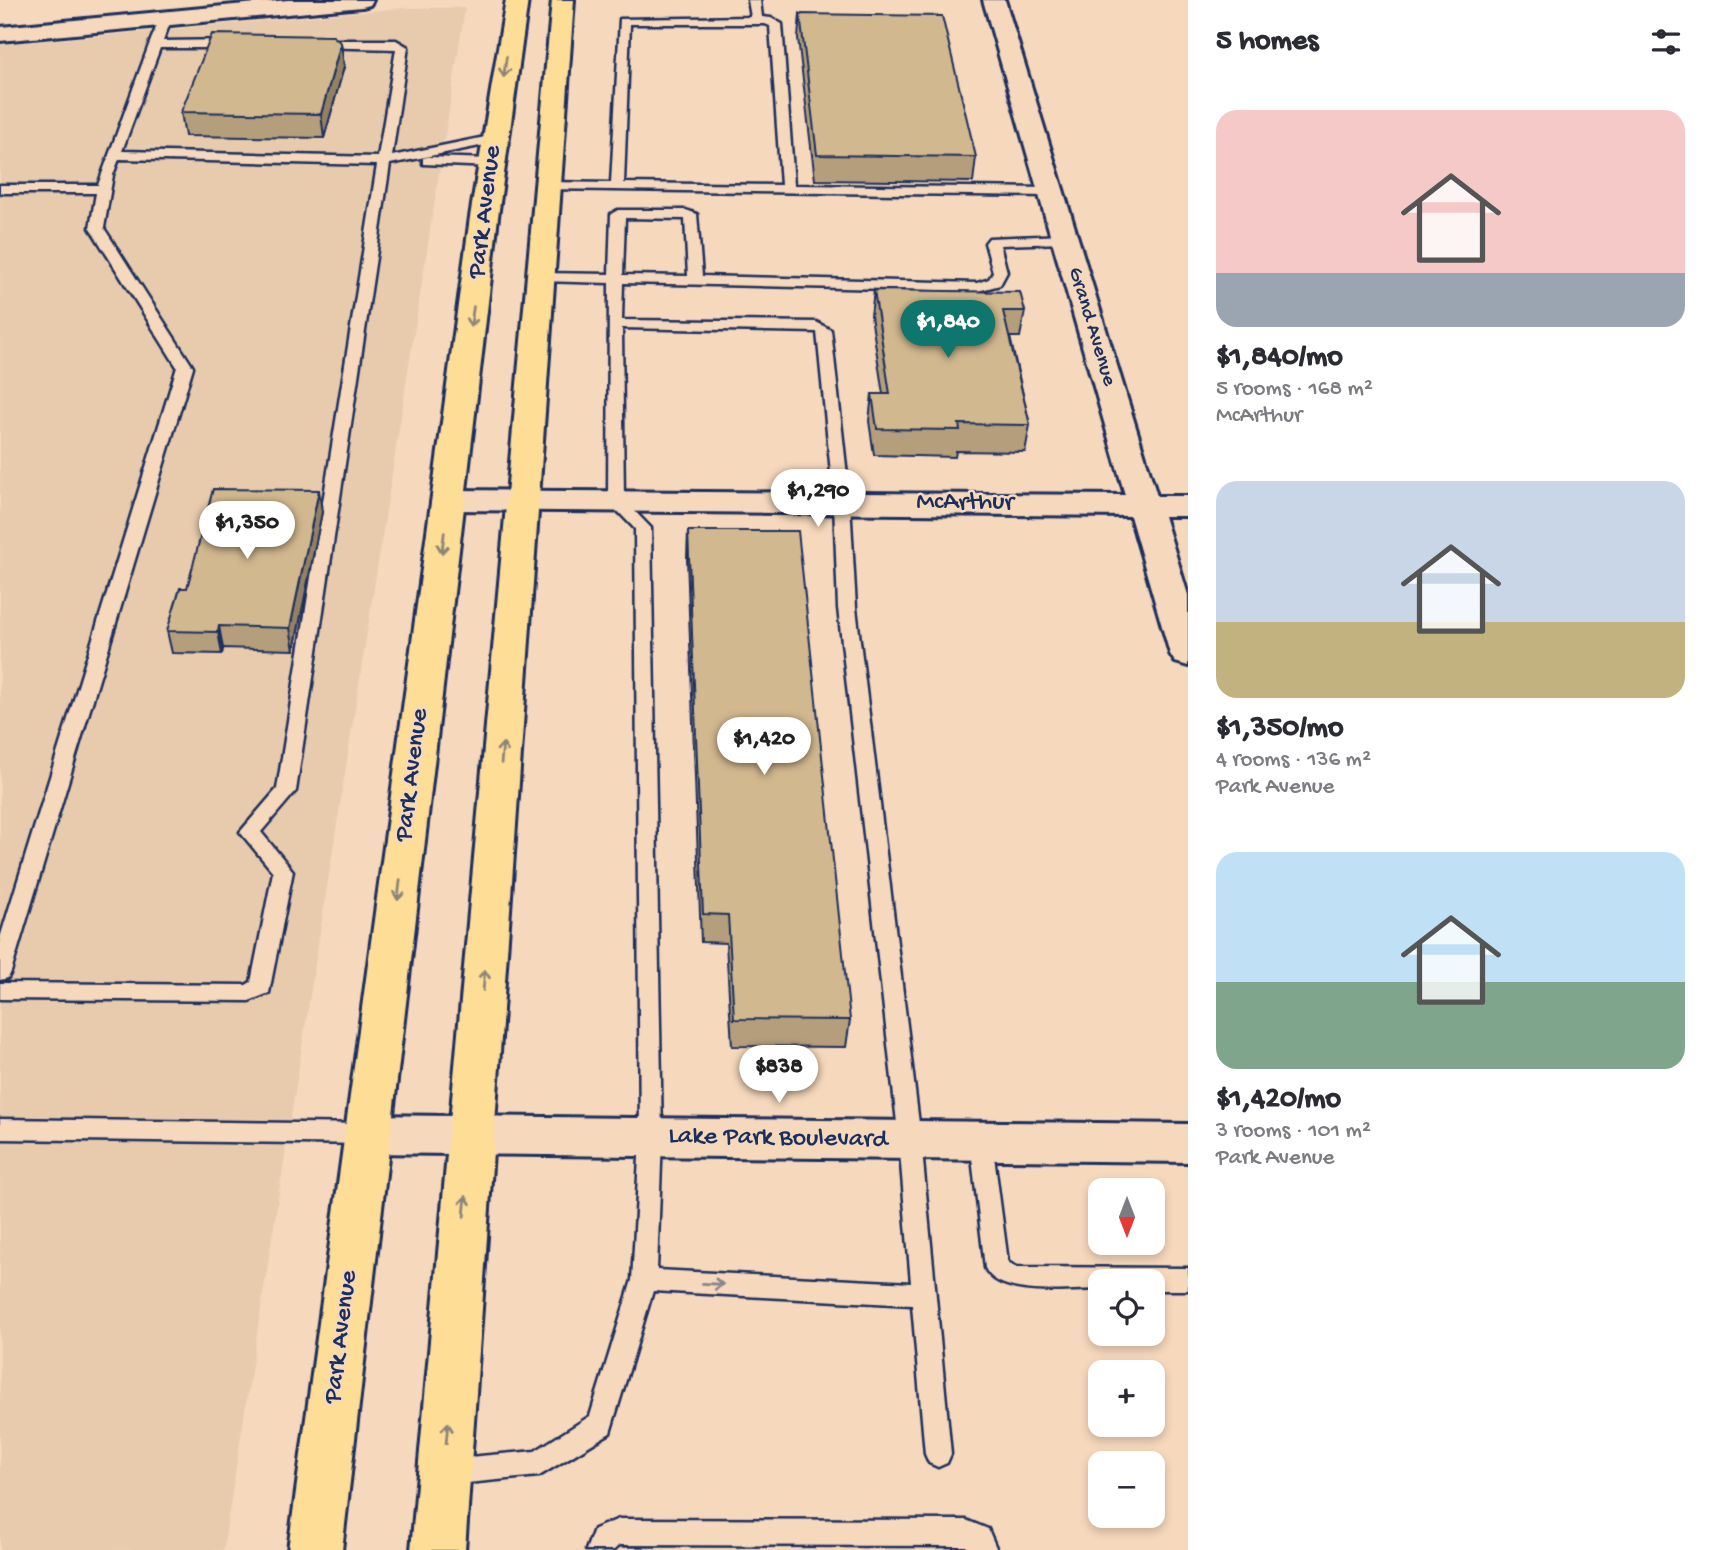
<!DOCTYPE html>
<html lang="en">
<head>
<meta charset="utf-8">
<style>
  body { margin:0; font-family:"Gochi Hand",sans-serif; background:#f7f7f7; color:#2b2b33; height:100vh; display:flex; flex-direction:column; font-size:26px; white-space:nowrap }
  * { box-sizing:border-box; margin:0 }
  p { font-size:23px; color:#7c7c81 }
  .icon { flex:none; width:38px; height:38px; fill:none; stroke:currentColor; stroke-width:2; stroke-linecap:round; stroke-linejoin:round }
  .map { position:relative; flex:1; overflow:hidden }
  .drawer { display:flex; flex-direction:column; background:#fff; width:525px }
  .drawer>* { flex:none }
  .needle { width:46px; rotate:180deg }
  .buttons { position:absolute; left:1088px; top:1178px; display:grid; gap:14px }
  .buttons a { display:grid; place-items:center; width:77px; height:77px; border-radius:14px; background:#fff; box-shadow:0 4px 10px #0003; font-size:35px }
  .price { position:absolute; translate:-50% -60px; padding:0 16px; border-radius:24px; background:#fff; color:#222; font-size:23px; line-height:46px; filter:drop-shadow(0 2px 4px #0008) }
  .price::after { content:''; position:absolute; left:50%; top:42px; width:21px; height:16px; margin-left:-10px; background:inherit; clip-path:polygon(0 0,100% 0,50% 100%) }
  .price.current { background:#0f766e; color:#fff }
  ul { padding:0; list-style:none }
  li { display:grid; align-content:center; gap:14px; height:371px; padding:0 28px }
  li span { display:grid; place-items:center; height:217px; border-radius:21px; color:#555 }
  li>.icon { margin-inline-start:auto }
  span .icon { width:126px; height:126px; fill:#fffc; stroke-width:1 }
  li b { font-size:30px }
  h2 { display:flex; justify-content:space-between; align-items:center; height:84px; padding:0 28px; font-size:30px }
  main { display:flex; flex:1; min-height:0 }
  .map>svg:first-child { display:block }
  .built { fill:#e7cbac }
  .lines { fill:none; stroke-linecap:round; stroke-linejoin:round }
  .lane-casing { stroke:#1b2f5e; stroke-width:5 }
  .street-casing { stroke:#1b2f5e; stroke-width:6 }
  .secondary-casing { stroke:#1b2f5e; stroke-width:6 }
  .primary-casing { stroke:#1b2f5e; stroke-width:6 }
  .lane { fill:#f6d8bc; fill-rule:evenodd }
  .street { fill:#f6d8bc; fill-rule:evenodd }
  .secondary { fill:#f6d8bc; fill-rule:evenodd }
  .primary { fill:#fedd96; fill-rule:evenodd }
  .wall { fill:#b59e7b; stroke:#1b2f5e; stroke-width:2 }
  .shaded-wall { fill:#938164; stroke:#1b2f5e; stroke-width:2 }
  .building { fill:#d2b88f; stroke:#1b2f5e; stroke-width:2 }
  .oneway { stroke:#8c867a }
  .oneway2 { stroke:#88848d }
  .labels { text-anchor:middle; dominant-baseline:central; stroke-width:5; stroke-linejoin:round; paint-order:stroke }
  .far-street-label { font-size:21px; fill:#1b2f5e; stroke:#f6d8bc }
  .street-label { font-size:26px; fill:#1b2f5e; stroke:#f6d8bc }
</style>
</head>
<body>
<main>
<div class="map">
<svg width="1188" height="1550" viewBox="0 0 1188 1550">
  <rect width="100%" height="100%" fill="#f6d8bc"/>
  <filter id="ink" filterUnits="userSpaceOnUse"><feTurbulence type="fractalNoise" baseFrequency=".0143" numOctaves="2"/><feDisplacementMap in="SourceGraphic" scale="14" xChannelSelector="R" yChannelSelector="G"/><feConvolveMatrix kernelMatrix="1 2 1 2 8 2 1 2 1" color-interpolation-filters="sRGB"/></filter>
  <g filter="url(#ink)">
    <path class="built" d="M402,8H465L223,1550H0V45Z"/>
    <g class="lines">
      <defs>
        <path id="lane" d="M748,0H760L762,17L771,18L782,24L794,185L1051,188L1058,192L1051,196L543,189V183L548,182L611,183L620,19L751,17ZM630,24H765L770,26L781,185L624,183Z
          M166,15L172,18L163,41L234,40L240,44L234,48H160L122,151L378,157L396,49L313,47L311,44L317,40H396L408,47L392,156L495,135L501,139L495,143L390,164L296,791L261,832L293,871L269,993L249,1001L0,999V983L246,985L251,982L273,872L240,832L277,789L377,165L119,159L113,175L104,228L193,367L11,972L8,978L0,980V938L177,367L90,228L96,193H0V185H98L149,45L160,18Z
          M428,157L492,159L499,163L492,167L423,164V158Z
          M618,210H686L697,214L702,276L977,283L989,279L993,272L985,243L989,238L1065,235L1072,239L1065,243L1000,245L1007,272L1000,285L978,291L623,283L622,320L816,322L831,330L850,503L856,608L921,1140L951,1454L947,1463L938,1467L929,1463L925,1454L912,1305L653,1291L610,1433L539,1476L447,1485L438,1481L434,1472L438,1463L447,1459L535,1451L590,1416L632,1280L637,1195L640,1137L635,529L608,501L609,283L540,281L533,277L540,273L609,274L611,214ZM625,218L685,219L688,276L623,275ZM622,328L817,332L834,503L838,608L899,1140L911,1283L657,1270L662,1137L651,528L624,500Z
          M0,1119L368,1124L376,1127L379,1134L376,1141L368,1144L0,1139Z
          M981,1131L989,1134L992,1141L1008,1262L1016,1267L1188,1268V1290H1153V1281H1101V1289C1071,1289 999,1299 985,1268L970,1141L973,1134Z
          M619,1519L966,1520L988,1529L997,1550H969L966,1546L619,1545L614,1550H586L594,1529Z"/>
        <path id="street" d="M288,0H373L370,5L362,7L0,41V27Z
          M983,0H1005L1157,496H1188V516H1164L1188,595V666L1175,662L1170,654L1130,516L448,510L436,507L432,500L436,493L448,490L1125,495Z"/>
        <path id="secondary" d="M368,1115L1188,1124V1162L368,1153L352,1148L345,1134L352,1120Z"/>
        <path id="primary" d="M506,0H528L498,217L342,1550H288L470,217Z
          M552,0H574L465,1550H411Z"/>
      </defs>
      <use href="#lane" class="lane-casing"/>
      <use href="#street" class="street-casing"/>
      <use href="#secondary" class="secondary-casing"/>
      <use href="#primary" class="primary-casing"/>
      <use href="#lane" class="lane"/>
      <use href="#street" class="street"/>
      <use href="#secondary" class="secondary"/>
      <use href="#primary" class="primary"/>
    </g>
    <path class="wall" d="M800,14L976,157L973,182L815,180L798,38Z
      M341,43L344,67L324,138L185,136L181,112Z
      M874,290L1025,311L1020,337H1010L1030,425L1025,452L956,451L955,457L874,455L869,421L872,394H883L871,316Z
      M322,512L294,650L223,648L222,654L172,653L167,631L187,588Z
      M688,531L850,1020L846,1047L732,1046L726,943L701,942L687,558Z"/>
    <path class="shaded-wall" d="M341,43L344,67L324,138L321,114Z
      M319,490L322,512L294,650L290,628Z
      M219,626L223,648L222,654L218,632Z"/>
    <path class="building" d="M800,14L942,16L976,157L817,155Z
      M212,34L333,36L341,43L321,114L181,112Z
      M874,290L1020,292L1025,311H1003L1030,425L959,424L960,430L877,429L872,394H890Z
      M213,489L319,490L290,628L219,626L218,632L167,631L180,588H187Z
      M688,531H798L850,1020L734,1019L728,915L703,914Z"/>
    <defs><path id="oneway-shaft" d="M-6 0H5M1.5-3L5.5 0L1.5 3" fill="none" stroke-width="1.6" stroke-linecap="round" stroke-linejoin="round" transform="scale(1.75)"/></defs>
    <g class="oneway">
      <use href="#oneway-shaft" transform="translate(505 67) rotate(98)"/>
      <use href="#oneway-shaft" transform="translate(472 317) rotate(98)"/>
      <use href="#oneway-shaft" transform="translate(443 543) rotate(97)"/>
      <use href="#oneway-shaft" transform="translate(502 753) rotate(-85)"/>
      <use href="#oneway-shaft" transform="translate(399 890) rotate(97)"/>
      <use href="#oneway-shaft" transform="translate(484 980) rotate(-85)"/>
      <use href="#oneway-shaft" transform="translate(465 1206) rotate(-85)"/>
      <use href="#oneway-shaft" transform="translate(447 1433) rotate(-85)"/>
    </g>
    <use class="oneway2" href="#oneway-shaft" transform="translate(713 1284) rotate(3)"/>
  </g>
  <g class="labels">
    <g class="far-street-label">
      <text transform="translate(1091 327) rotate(73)">Grand Avenue</text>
    </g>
    <g class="street-label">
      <text transform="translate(486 212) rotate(-83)">Park Avenue</text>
      <text x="965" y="503">McArthur</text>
      <text transform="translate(413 775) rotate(-83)">Park Avenue</text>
      <text transform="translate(778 1139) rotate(1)">Lake Park Boulevard</text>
      <text transform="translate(342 1337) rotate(-83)">Park Avenue</text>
    </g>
  </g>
</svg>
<div class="buttons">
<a><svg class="needle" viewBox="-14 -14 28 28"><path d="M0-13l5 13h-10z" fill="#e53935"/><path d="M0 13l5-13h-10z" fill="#7c7c81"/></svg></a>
<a><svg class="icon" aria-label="locate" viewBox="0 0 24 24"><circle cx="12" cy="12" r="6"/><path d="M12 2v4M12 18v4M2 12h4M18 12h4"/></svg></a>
<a>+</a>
<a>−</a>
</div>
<b class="price current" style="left:948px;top:360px">$1,840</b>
<b class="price" style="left:818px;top:529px">$1,290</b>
<b class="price" style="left:247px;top:561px">$1,350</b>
<b class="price" style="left:764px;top:777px">$1,420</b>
<b class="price" style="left:779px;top:1105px">$838</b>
</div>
<section class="drawer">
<h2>5 homes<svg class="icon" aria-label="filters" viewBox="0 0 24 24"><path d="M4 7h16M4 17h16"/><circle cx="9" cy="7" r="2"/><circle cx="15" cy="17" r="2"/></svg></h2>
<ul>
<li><span style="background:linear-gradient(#f6c9c9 75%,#9aa5b1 0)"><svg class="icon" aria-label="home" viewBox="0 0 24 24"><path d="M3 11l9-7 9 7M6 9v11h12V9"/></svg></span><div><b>$1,840/mo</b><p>5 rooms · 168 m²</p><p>McArthur</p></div></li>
<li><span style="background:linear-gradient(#c9d6e8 65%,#c2b280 0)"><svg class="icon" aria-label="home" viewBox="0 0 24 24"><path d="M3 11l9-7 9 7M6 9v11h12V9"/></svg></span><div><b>$1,350/mo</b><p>4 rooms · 136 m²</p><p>Park Avenue</p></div></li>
<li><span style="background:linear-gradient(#bfe0f5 60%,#7fa58c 0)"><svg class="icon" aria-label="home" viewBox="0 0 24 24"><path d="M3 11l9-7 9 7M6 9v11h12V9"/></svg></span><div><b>$1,420/mo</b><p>3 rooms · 101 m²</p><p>Park Avenue</p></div></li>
</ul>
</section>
</main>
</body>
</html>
